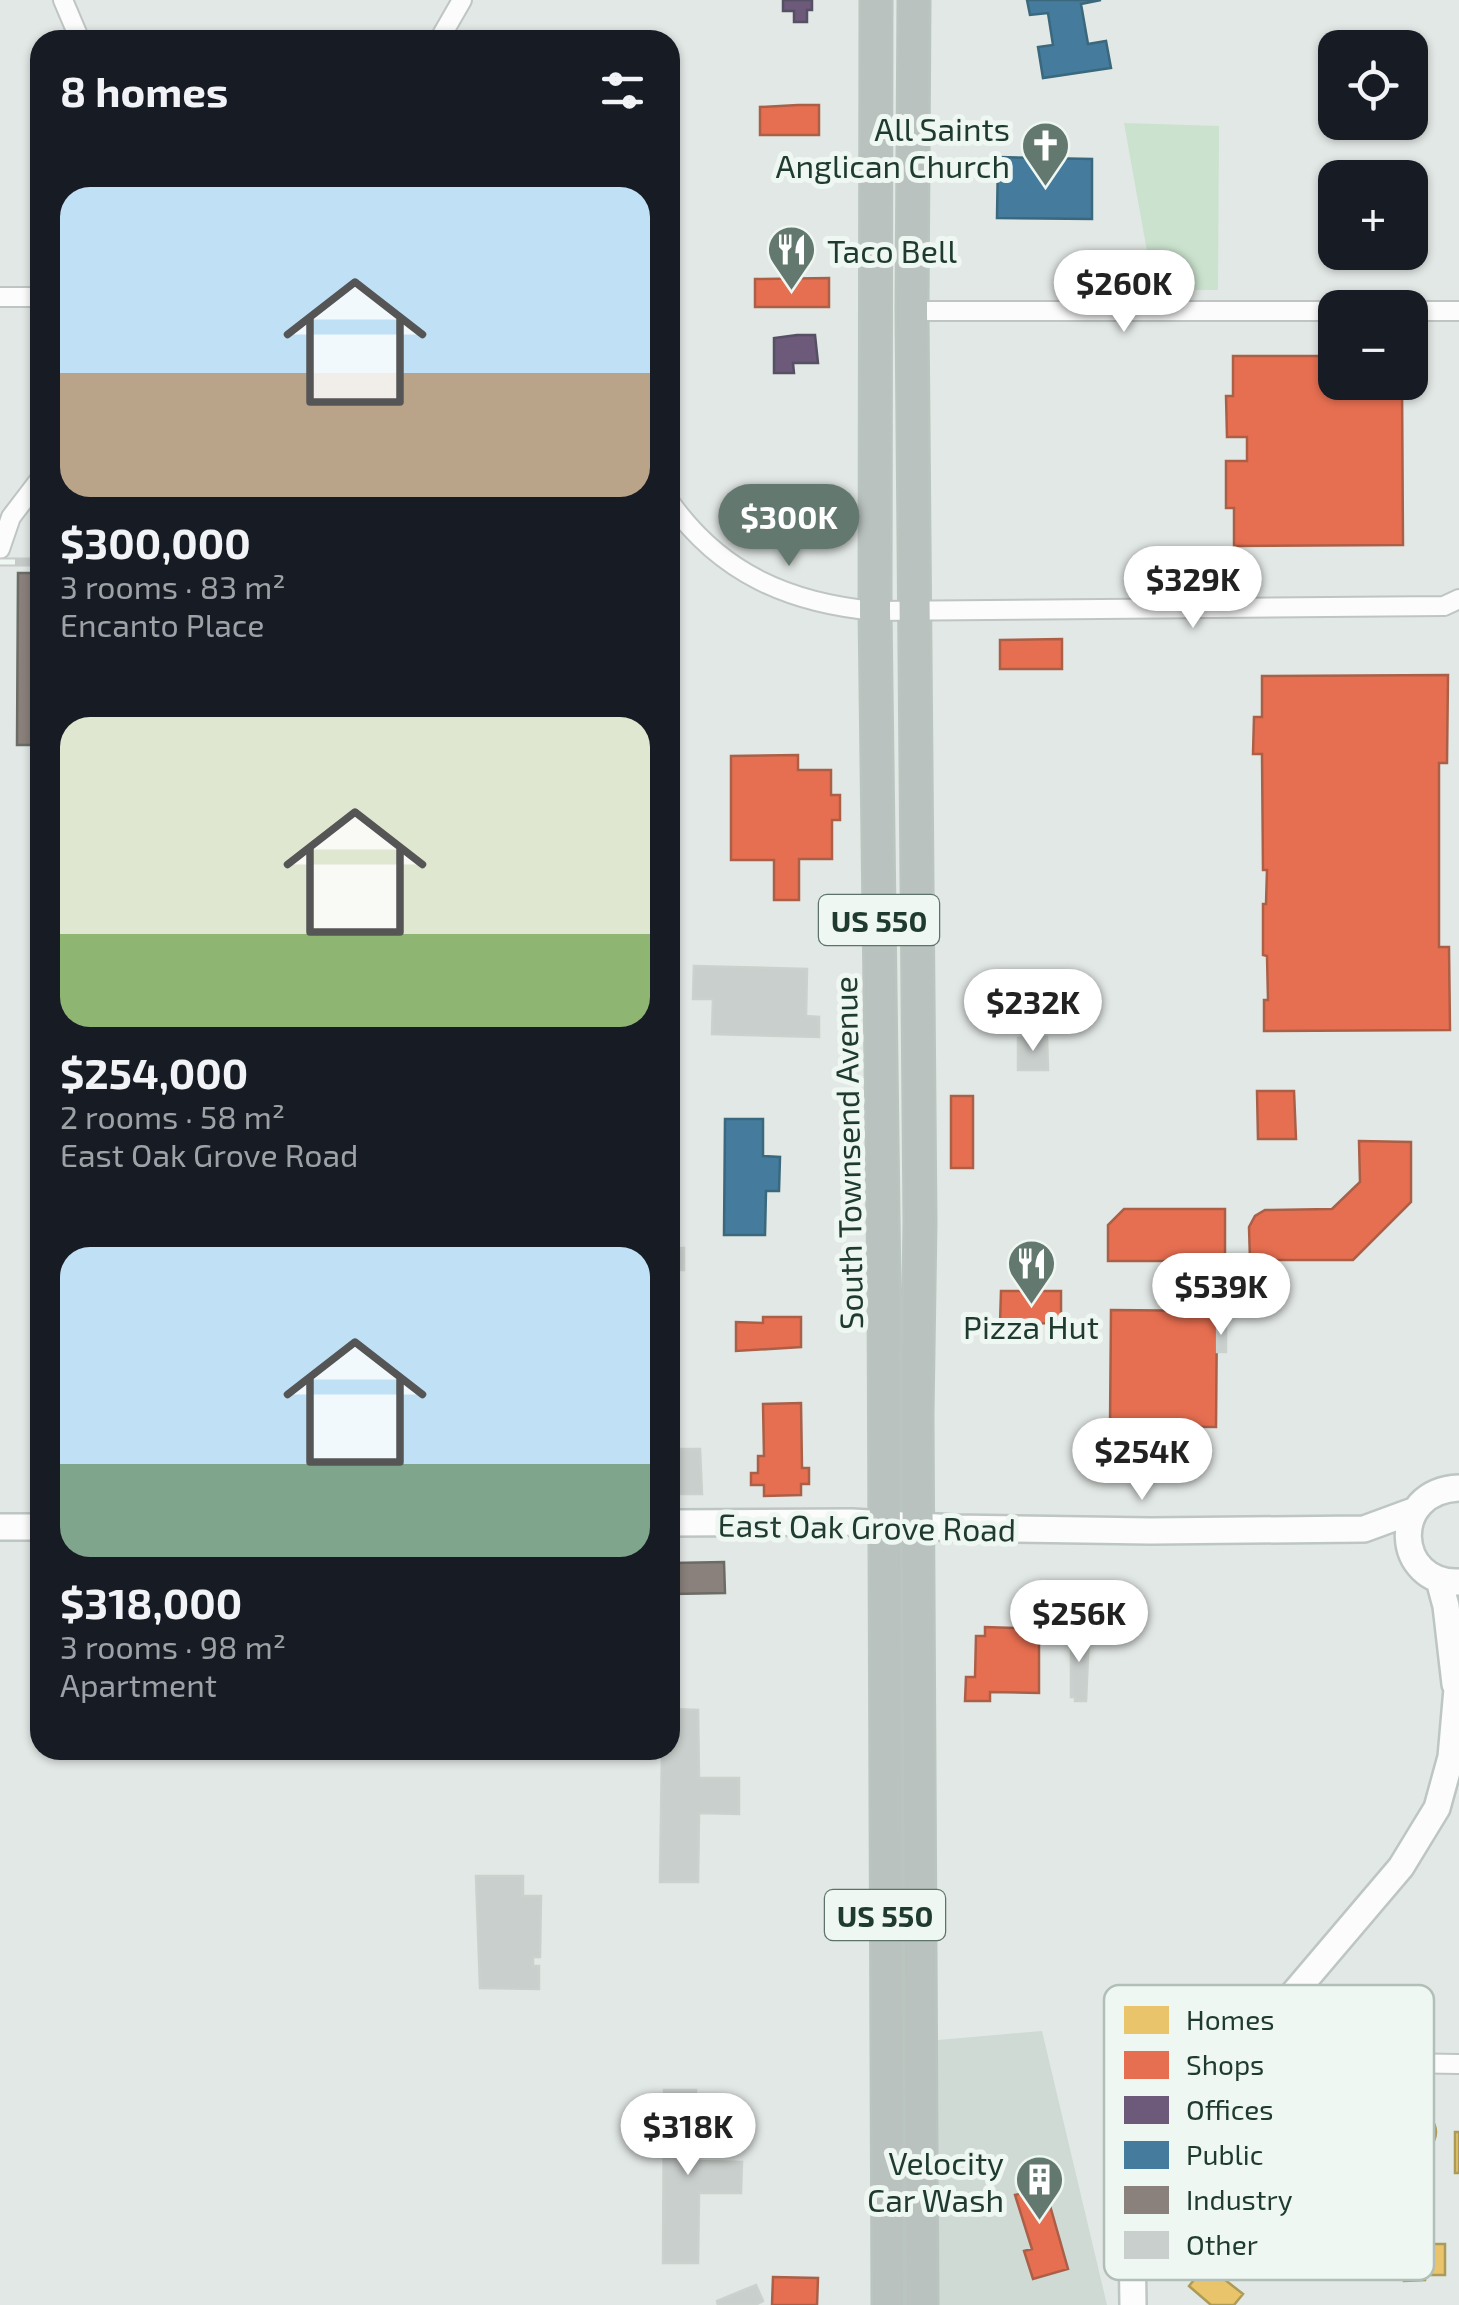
<!DOCTYPE html>
<html lang="en">
<head>
<meta charset="utf-8">
<style>
  body { margin:0; font-family:"Exo 2",sans-serif; background:#242831; color:#f1f3f6; height:100vh; display:flex; flex-direction:column; font-size:38px; white-space:nowrap }
  * { box-sizing:border-box; margin:0 }
  p { font-size:32px; color:#9ea1a6 }
  .icon { flex:none; width:55px; height:55px; fill:none; stroke:currentColor; stroke-width:2; stroke-linecap:round; stroke-linejoin:round }
  .map { position:relative; flex:1; overflow:hidden }
  .panel { position:absolute; left:30px; top:30px; width:650px; height:1730px; display:flex; flex-direction:column; background:#171b24; border-radius:30px; box-shadow:0 2px 8px #0004 }
  .panel>* { flex:none }
  .controls { position:absolute; left:1318px; top:30px; display:grid; gap:20px }
  .controls a { display:grid; place-items:center; width:110px; height:110px; border-radius:20px; background:#171b24; box-shadow:0 2px 8px #0004; font-size:50px }
  .price { position:absolute; translate:-50% -85px; padding:0 22px; border-radius:35px; background:#fff; color:#222; font-size:32px; line-height:65px; filter:drop-shadow(0 2px 5px #0008) }
  .price::after { content:''; position:absolute; left:50%; top:60px; width:30px; height:22px; margin-left:-15px; background:inherit; clip-path:polygon(0 0,100% 0,50% 100%) }
  .price.on { background:#63786f; color:#fff }
  ul { padding:0; list-style:none }
  li { display:grid; align-content:center; gap:20px; height:530px; padding:0 30px }
  li span { display:grid; place-items:center; height:310px; border-radius:30px; color:#555 }
  li>.icon { margin-inline-start:auto }
  span .icon { width:180px; height:180px; fill:#fffc; stroke-width:1 }
  li b { font-size:42px }
  h2 { display:flex; justify-content:space-between; align-items:center; height:120px; padding:0 30px; font-size:42px }
  .map>svg:first-child { display:block }
  .built { fill:#cfdad4 }
  .green { fill:#cae2ce }
  .homes { fill:#e9c46a; stroke:#ac9b58; stroke-width:2.5 }
  .shops { fill:#e76f51; stroke:#ab5f47; stroke-width:2.5 }
  .offices { fill:#6d597a; stroke:#565064; stroke-width:2.5 }
  .public { fill:#457b9d; stroke:#3a687c; stroke-width:2.5 }
  .industry { fill:#8a817c; stroke:#6a6c65; stroke-width:2.5 }
  .building { fill:#c9cfcc; stroke:#cbd1cd; stroke-width:2.5 }
  .lines { fill:none; stroke-linecap:round; stroke-linejoin:round }
  .street-casing { stroke:#bfc5c2; stroke-width:22 }
  .secondary-casing { stroke:#bdc6c2; stroke-width:30 }
  .highway-casing { stroke:#bbc5c0; stroke-width:35 }
  .street { stroke:#fbfcfb; stroke-width:18 }
  .secondary { stroke:#fbfcfb; stroke-width:25 }
  .highway { stroke:#b9c2bf; stroke-width:30 }
  .rail-casing { stroke:#c6cac8; stroke-width:9 }
  .rail { stroke:#eff7f2; stroke-width:5; stroke-dasharray:15; stroke-linecap:butt }
  .labels { text-anchor:middle; dominant-baseline:central; stroke-width:10; stroke-linejoin:round; paint-order:stroke }
  .shield { fill:#eff7f2; stroke:#5d736a; stroke-width:2.5 }
  .shield-label { font-size:30px; font-weight:bold; fill:#1f3b2f }
  .poi-label { font-size:32px; fill:#1f3b2f; stroke:#eff7f2; text-anchor:end }
  .street-label { font-size:32px; fill:#1f3b2f; stroke:#eff7f2 }
  .key { fill:#eff7f2; stroke:#b1bfb8; stroke-width:2.5 }
  .key-label { font-size:28px; fill:#1f3b2f }
</style>
</head>
<body>
<div class="map">
<svg width="1459" height="2305" viewBox="0 0 1459 2305">
  <rect width="100%" height="100%" fill="#e2e8e5"/>
  <path class="built" d="M1042,2031L1107,2305H939L938,2040Z"/>
  <path class="green" d="M1124,123L1219,126L1218,290H1154Z"/>
  <path class="homes" d="M1398 2132a19 19 0 1 1 38 0a19 19 0 1 1-38 0Z
    M1455,2132H1459V2173H1455Z
    M1378,2244H1445V2275H1425V2280L1404,2281V2275H1379Z
    M1219,2249L1236,2264L1224,2279L1243,2294L1234,2305H1211L1189,2286Z"/>
  <path class="shops" d="M798,105H819V135H760V107Z
    M829,278V307H755V279Z
    M1233,356H1335V382H1402L1403,545L1234,546V508H1226V461H1247V437H1227L1226,396H1233Z
    M1062,639V669H1000V640Z
    M1448,675L1447,763H1439V947H1449L1450,1030L1264,1031V1000H1268L1267,956L1263,955V904H1266L1267,870H1263L1262,754H1253L1254,717H1262V676Z
    M798,755V770H831V795H840V820H832V859H799V900H774V860H731V756Z
    M1257,1091H1294L1296,1139H1258Z
    M951,1096H973V1168H951Z
    M1359,1141L1411,1142V1202L1353,1260H1250L1249,1227L1255,1216L1265,1210L1332,1209L1360,1182Z
    M1124,1209H1225V1261H1108V1225Z
    M1001,1291H1061V1323L1000,1324Z
    M1111,1310L1217,1311L1216,1427L1110,1426Z
    M763,1317H801V1347L736,1351V1322L763,1323Z
    M801,1403L802,1468H809V1484H801V1495L764,1496V1485H751V1473H758V1456H764L763,1404Z
    M1015,1621L1033,1622V1636H1039V1693L990,1692V1701H965L966,1677H975L976,1636H985V1627L1015,1628Z
    M1045,2188L1068,2269L1033,2279L1024,2251L1032,2249L1015,2195Z
    M773,2277L818,2278L817,2305H772Z"/>
  <path class="offices" d="M783,0H812V10H807V22H794V11H783Z
    M797,335H815L818,363H793L794,373H774V338Z"/>
  <path class="public" d="M1027,0H1101L1081,4L1088,44L1106,41L1111,68L1043,78L1038,47L1053,45L1048,13L1030,15Z
    M998,157L1092,159V219L997,218Z
    M725,1119H763V1156L780,1157L779,1191H766L765,1235H724Z"/>
  <path class="industry" d="M18,573H40V745H17Z
    M724,1562L725,1593L673,1594V1563Z"/>
  <path class="building" d="M787,487L801,500L812,489L824,501L795,531L784,520L794,510L779,495Z
    M694,966L807,969L806,1016L819,1017V1037L712,1034L713,999H693Z
    M1047,1037L1048,1070H1018V1038Z
    M670,1248H684V1270H670Z
    M1217,1325H1226V1352H1217Z
    M670,1449H700L702,1494H670Z
    M1075,1631H1086L1089,1634L1086,1701H1075V1697H1071V1635H1075Z
    M670,1709L698,1710L699,1778H739V1814L699,1813L698,1882H660L662,1750H670Z
    M476,1876H523V1896H541L540,1957H533V1966H539V1989L480,1988Z
    M664,2090H696L695,2161L742,2162L741,2193H699L698,2263H663Z
    M756,2285L763,2301L755,2305H718L717,2301Z"/>
  <g class="lines">
    <defs>
      <path id="street" d="M63,0L80,40
        M439,40L462,0
        M0,297H40
        M912,311H1335
        M1410,311H1459
        M670,502C721,574 790,603 875,611L1444,606L1459,599
        M0,549L11,517L40,479
        M1243,2053L1255,2060L1266,2061L1459,2064"/>
      <path id="secondary" d="M1459,1488C1388,1491 1395,1585 1459,1582
        M670,1523L852,1522L954,1528L1151,1531L1364,1529L1413,1511
        M0,1527H40
        M1439,1580L1446,1606L1455,1684
        M1133,2305L1132,2236L1142,2196L1156,2162L1192,2106L1243,2053L1401,1867L1437,1808L1451,1757L1459,1666"/>
      <path id="highway" d="M876,0L875,611L884,1290L888,2305
        M914,0L912,311L920,1222L917,1414L922,2305"/>
    </defs>
    <use href="#street" class="street-casing"/>
    <use href="#secondary" class="secondary-casing"/>
    <use href="#highway" class="highway-casing"/>
    <use href="#street" class="street"/>
    <use href="#secondary" class="secondary"/>
    <use href="#highway" class="highway"/>
    <defs>
      <path id="rail" d="M0,562H40"/>
    </defs>
    <use href="#rail" class="rail-casing"/>
    <use href="#rail" class="rail"/>
  </g>
  <defs>
    <symbol id="church-pin" viewBox="-11 -11 22 30"><path d="M0 17L-7.5 6A9.5 9.5 0 1 1 7.5 6Z" fill="#63786f" stroke="#eff7f2"/><path d="M-1.2-6h2.4v3.5h3.3v2.4h-3.3V6h-2.4V-.1h-3.3v-2.4h3.3Z" fill="#fff"/></symbol>
    <symbol id="restaurant-pin" viewBox="-11 -11 22 30"><path d="M0 17L-7.5 6A9.5 9.5 0 1 1 7.5 6Z" fill="#63786f" stroke="#eff7f2"/><path d="M-5-6h1v4h1v-4h1v4h1v-4h1v5L-1.5 .5V6h-2V.5L-5-1ZM5-6V6H3V1.5H1.5Q1.5-4 5-6Z" fill="#fff"/></symbol>
    <symbol id="building-pin" viewBox="-11 -11 22 30"><path d="M0 17L-7.5 6A9.5 9.5 0 1 1 7.5 6Z" fill="#63786f" stroke="#eff7f2"/><path d="M-4-6H4V6H1V3H-1V6H-4ZM-2.5-4.3h1.7v1.8h-1.7ZM.8-4.3h1.7v1.8H.8ZM-2.5-1h1.7V.8h-1.7ZM.8-1h1.7V.8H.8Z" fill="#fff"/></symbol>
  </defs>
  <g fill-rule="evenodd">
    <use href="#church-pin" x="1018" y="118" width="55" height="75"/>
    <use href="#restaurant-pin" x="764" y="222" width="55" height="75"/>
    <use href="#restaurant-pin" x="1004" y="1236" width="55" height="75"/>
    <use href="#building-pin" x="1012" y="2152" width="55" height="75"/>
  </g>
  <g class="labels">
    <g class="shield">
      <rect x="819" y="895" width="120" height="50" rx="8"/>
      <rect x="825" y="1890" width="120" height="50" rx="8"/>
    </g>
    <g class="shield-label">
      <text x="879" y="920">US 550</text>
      <text x="885" y="1915">US 550</text>
    </g>
    <g class="poi-label">
      <text x="1010" y="128">All Saints<tspan x="1010" dy="37">Anglican Church</tspan></text>
      <text x="827" y="250" text-anchor="start">Taco Bell</text>
      <text x="1031" y="1326" text-anchor="middle">Pizza Hut</text>
      <text x="1004" y="2162">Velocity<tspan x="1004" dy="37">Car Wash</tspan></text>
    </g>
    <g class="street-label">
      <text transform="translate(847 1153) rotate(-91)">South Townsend Avenue</text>
      <text transform="translate(867 1526) rotate(1)">East Oak Grove Road</text>
    </g>
  </g>
  <rect x="1104" y="1985" width="330" height="295" rx="15" class="key"/>
  <rect x="1124" y="2006" width="45" height="28" fill="#e9c46a"/>
  <rect x="1124" y="2051" width="45" height="28" fill="#e76f51"/>
  <rect x="1124" y="2096" width="45" height="28" fill="#6d597a"/>
  <rect x="1124" y="2141" width="45" height="28" fill="#457b9d"/>
  <rect x="1124" y="2186" width="45" height="28" fill="#8a817c"/>
  <rect x="1124" y="2231" width="45" height="28" fill="#c9cfcc"/>
  <g class="key-label">
    <text x="1186" y="2030">Homes</text>
    <text x="1186" y="2075">Shops</text>
    <text x="1186" y="2120">Offices</text>
    <text x="1186" y="2165">Public</text>
    <text x="1186" y="2210">Industry</text>
    <text x="1186" y="2255">Other</text>
  </g>
</svg>
<div class="controls">
<a><svg class="icon" aria-label="locate" viewBox="0 0 24 24"><circle cx="12" cy="12" r="6"/><path d="M12 2v4M12 18v4M2 12h4M18 12h4"/></svg></a>
<a>+</a>
<a>−</a>
</div>
<b class="price" style="left:1124px;top:335px">$260K</b>
<b class="price on" style="left:789px;top:569px">$300K</b>
<b class="price" style="left:1193px;top:631px">$329K</b>
<b class="price" style="left:1033px;top:1054px">$232K</b>
<b class="price" style="left:1221px;top:1338px">$539K</b>
<b class="price" style="left:1142px;top:1503px">$254K</b>
<b class="price" style="left:1079px;top:1665px">$256K</b>
<b class="price" style="left:688px;top:2178px">$318K</b>
<section class="panel">
<h2>8 homes<svg class="icon" aria-label="filters" viewBox="0 0 24 24"><path d="M4 7h16M4 17h16"/><circle cx="9" cy="7" r="2"/><circle cx="15" cy="17" r="2"/></svg></h2>
<ul>
<li><span style="background:linear-gradient(#bfe0f5 60%,#b9a48a 0)"><svg class="icon" aria-label="home" viewBox="0 0 24 24"><path d="M3 11l9-7 9 7M6 9v11h12V9"/></svg></span><div><b>$300,000</b><p>3 rooms · 83 m²</p><p>Encanto Place</p></div></li>
<li><span style="background:linear-gradient(#dfe7d0 70%,#8fb573 0)"><svg class="icon" aria-label="home" viewBox="0 0 24 24"><path d="M3 11l9-7 9 7M6 9v11h12V9"/></svg></span><div><b>$254,000</b><p>2 rooms · 58 m²</p><p>East Oak Grove Road</p></div></li>
<li><span style="background:linear-gradient(#bfe0f5 70%,#7fa58c 0)"><svg class="icon" aria-label="home" viewBox="0 0 24 24"><path d="M3 11l9-7 9 7M6 9v11h12V9"/></svg></span><div><b>$318,000</b><p>3 rooms · 98 m²</p><p>Apartment</p></div></li>
</ul>
</section>
</div>
</body>
</html>
